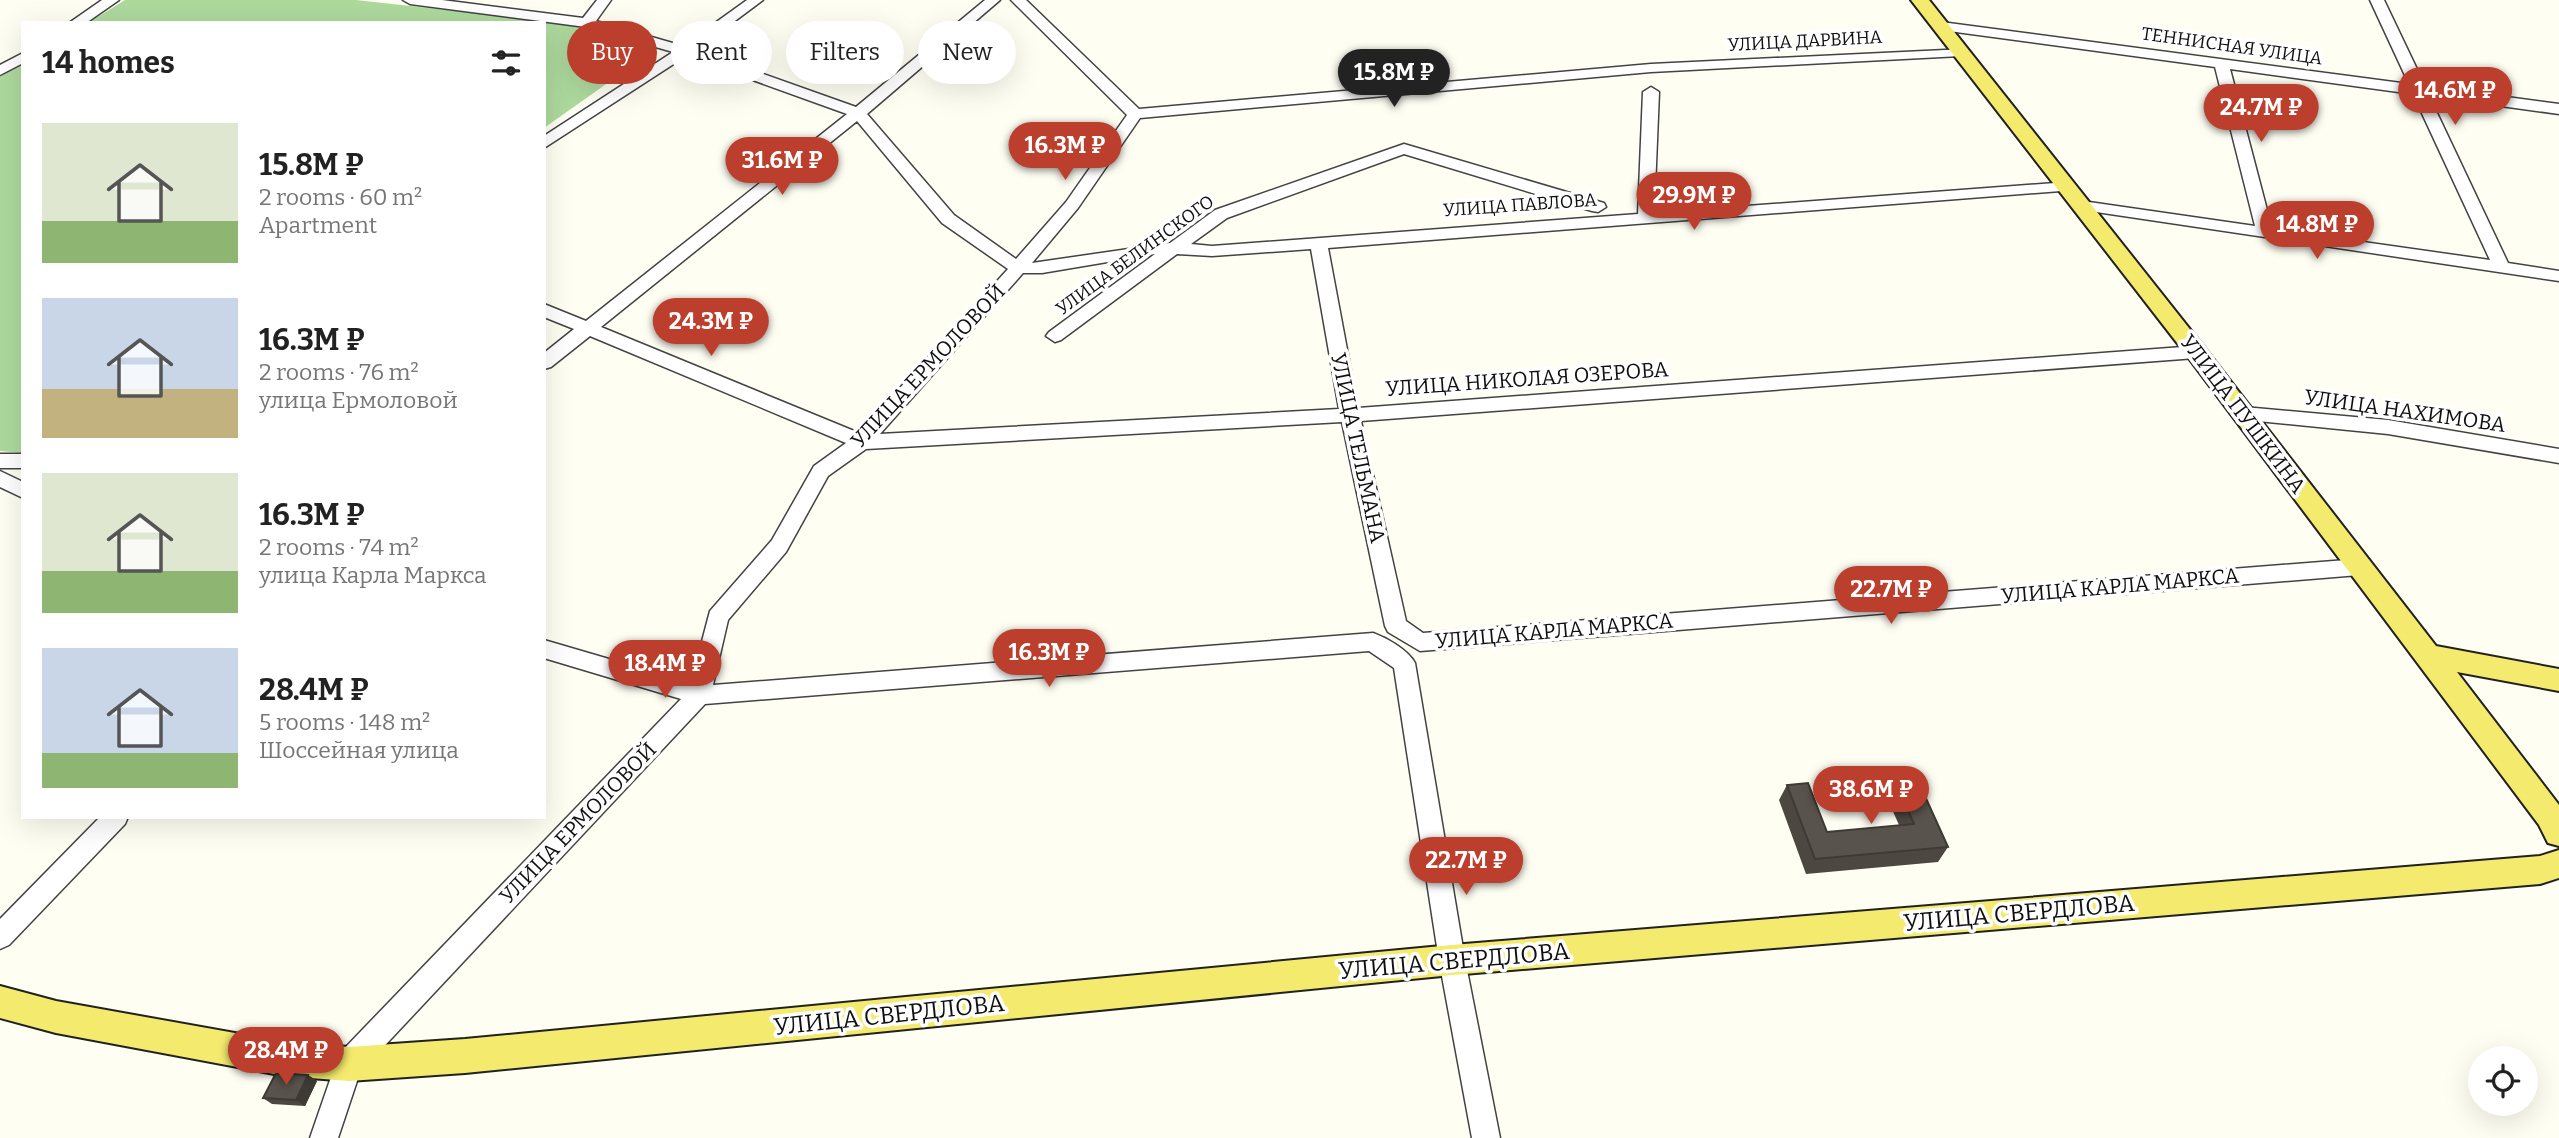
<!DOCTYPE html>
<html lang="en">
<head>
<meta charset="utf-8">
<style>
  body { margin:0; font-family:Bitter,serif; background:#f6f6f6; color:#222; height:100vh; display:flex; flex-direction:column; font-size:26px; white-space:nowrap }
  * { box-sizing:border-box; margin:0 }
  p { font-size:23px; color:#767676 }
  .icon { flex:none; width:38px; height:38px; fill:none; stroke:currentColor; stroke-width:2; stroke-linecap:round; stroke-linejoin:round }
  .map { position:relative; flex:1; overflow:hidden }
  .details { position:absolute; left:21px; top:21px; width:525px; height:798px; display:flex; flex-direction:column; background:#fff; border-radius:0px; box-shadow:0 7px 28px #0002 }
  .details>* { flex:none }
  .banner { position:absolute; left:567px; top:21px; width:665px; height:63px; display:flex; gap:14px }
  .tools { position:absolute; left:2468px; top:1046px; display:grid; gap:14px }
  .tools a { display:grid; place-items:center; width:70px; height:70px; border-radius:50%; background:#fff; box-shadow:0 7px 28px #0002; font-size:35px }
  .price { position:absolute; translate:-50% -60px; padding:0 16px; border-radius:24px; background:#bc3e2c; color:#fff; font-size:23px; line-height:46px; filter:drop-shadow(0 2px 4px #0008) }
  .price::after { content:''; position:absolute; left:50%; top:42px; width:21px; height:16px; margin-left:-10px; background:inherit; clip-path:polygon(0 0,100% 0,50% 100%) }
  .price.current { background:#222; color:#fff }
  ul { padding:0; list-style:none }
  li { display:flex; align-items:center; gap:21px; height:175px; padding:0 21px }
  li span { display:grid; place-items:center; flex:none; width:196px; height:140px; border-radius:0px; color:#555 }
  li>.icon { margin-inline-start:auto }
  span .icon { width:84px; height:84px; fill:#fffc; stroke-width:1 }
  li b { font-size:30px }
  h2 { display:flex; justify-content:space-between; align-items:center; height:84px; padding:0 21px; font-size:30px }
  .tag { padding:0 24px; border-radius:32px; background:#fff; box-shadow:0 7px 28px #0002; font-size:24px; line-height:63px }
  .tag.current { background:#bc3e2c; color:#fff }
  .map>svg:first-child { display:block }
  .forest { fill:#add99d }
  .lines { fill:none; stroke-linecap:round; stroke-linejoin:round }
  .minor-casing { stroke:#434343; stroke-width:3 }
  .major-casing { stroke:#212121; stroke-width:4 }
  .minor { fill:#fff; fill-rule:evenodd }
  .major { fill:#f3ea6e; fill-rule:evenodd }
  .wall { fill:#4c4741 }
  .shaded-wall { fill:#3e3a35 }
  .building { fill:#58534c; stroke:#3e3a35; stroke-width:2 }
  .labels { text-anchor:middle; dominant-baseline:central; stroke-width:7; stroke-linejoin:round; paint-order:stroke }
  .far-street-label { font-size:18px; fill:#101010; stroke:#fff }
  .street-label { font-size:21px; fill:#101010; stroke:#fff }
  .near-street-label { font-size:24px; fill:#101010; stroke:#fff }
</style>
</head>
<body>
<div class="map">
<svg width="2559" height="1138" viewBox="0 0 2559 1138">
  <rect width="100%" height="100%" fill="#fefef3"/>
  <path class="forest" d="M125,0H356L573,24L660,46L544,128V23H88Z
    M23,63V453L0,451V77Z"/>
  <g class="lines">
    <defs>
      <path id="minor" d="M102,0H119L86,23H69Z
        M403,0H442L583,18L597,0H611L596,21L683,46L747,0H763L696,50L856,107L985,0H1000L867,114L954,215L1016,259L1066,202L1127,115L1011,0H1026L1139,109L1651,64L1966,49L1968,52L1961,56L1651,72L1140,118L1078,208L1032,263L1170,243L1215,210L1404,144L1604,203L1606,207L1598,212L1592,211L1404,154L1227,218L1191,244L1212,246L1638,214L1643,92L1651,87L1659,92L1654,213L2068,182L2074,184L2076,187L2074,190L1328,248L1358,408L2196,346L2202,348L2205,352L2202,356L2196,358L1361,421L1406,621L1423,633L2359,559L2366,561L2369,567L2366,573L2359,575L1420,651L1388,632L1385,626L1342,422L866,449L828,476L786,552L728,620L713,685L1373,633C1387,638 1408,650 1415,663L1465,960L1500,1138H1472L1439,960L1394,668L1369,651L705,704L360,1072L338,1138H310L339,1054L681,699L544,658V640L691,683L710,611L772,540L814,466L846,443L590,336L551,367L544,369V353L574,329L544,317V304L586,321L847,114L686,56L544,148V136L673,52L586,27L410,4ZM857,121L942,223L1008,269L859,433L601,327ZM1311,249L1339,409L880,434L1023,273H1042L1155,254L1049,332L1046,336L1055,342L1061,340L1177,254L1212,256Z
        M2370,0H2384L2425,86L2559,104V114L2429,96L2508,263L2559,271V281L2076,209L2074,206L2082,201L2255,226L2215,67L1941,30L1934,26L1941,22L2409,84ZM2230,69L2413,94L2490,260L2272,229Z
        M23,53V63L0,75V65Z
        M2244,407L2388,420L2559,449V463L2388,434L2237,419L2234,414L2237,409Z
        M0,454H23V468H0Z
        M0,471L23,482V498L0,487Z
        M100,817H128L125,824L9,945L0,949V919Z"/>
      <path id="major" d="M1911,0H1929L2204,347L2436,646L2559,669V691L2457,672L2559,805V846L2548,843L2539,825L2188,357Z
        M2559,850V878L2540,884L1452,975L465,1073L349,1081L285,1076L56,1033L0,1018V986L56,1001L285,1042L349,1047L465,1039L1452,945L2540,856Z"/>
    </defs>
    <use href="#minor" class="minor-casing"/>
    <use href="#major" class="major-casing"/>
    <use href="#minor" class="minor"/>
    <use href="#major" class="major"/>
  </g>
  <path class="wall" d="M1892,774L1948,847L1938,862L1806,874L1779,800L1787,785L1827,832L1899,825L1883,789Z
    M308,1075L317,1081L305,1106L272,1104L263,1098Z"/>
  <path class="shaded-wall" d="M308,1075L317,1081L305,1106L296,1100Z"/>
  <path class="building" d="M1914,772L1948,847L1815,859L1787,785L1808,783L1827,832L1914,824L1892,774Z
    M276,1073L308,1075L296,1100L263,1098Z"/>
  <g class="labels">
    <g class="far-street-label">
      <text transform="translate(1805 41) rotate(-3)">УЛИЦА ДАРВИНА</text>
      <text transform="translate(2232 46) rotate(8)">ТЕННИСНАЯ УЛИЦА</text>
      <text transform="translate(1520 205) rotate(-4)">УЛИЦА ПАВЛОВА</text>
      <text transform="translate(1135 255) rotate(-36)">УЛИЦА БЕЛИНСКОГО</text>
    </g>
    <g class="street-label">
      <text transform="translate(928 366) rotate(-47)">УЛИЦА ЕРМОЛОВОЙ</text>
      <text transform="translate(1527 379) rotate(-4)">УЛИЦА НИКОЛАЯ ОЗЕРОВА</text>
      <text transform="translate(2405 411) rotate(8)">УЛИЦА НАХИМОВА</text>
      <text transform="translate(2243 414) rotate(53)">УЛИЦА ПУШКИНА</text>
      <text transform="translate(1358 448) rotate(78)">УЛИЦА ТЕЛЬМАНА</text>
      <text transform="translate(2120 586) rotate(-5)">УЛИЦА КАРЛА МАРКСА</text>
      <text transform="translate(1554 631) rotate(-5)">УЛИЦА КАРЛА МАРКСА</text>
      <text transform="translate(578 823) rotate(-46)">УЛИЦА ЕРМОЛОВОЙ</text>
    </g>
    <g class="near-street-label">
      <text transform="translate(2019 913) rotate(-5)">УЛИЦА СВЕРДЛОВА</text>
      <text transform="translate(1454 961) rotate(-5)">УЛИЦА СВЕРДЛОВА</text>
      <text transform="translate(889 1015) rotate(-6)">УЛИЦА СВЕРДЛОВА</text>
    </g>
  </g>
</svg>
<div class="tools">
<a><svg class="icon" aria-label="locate" viewBox="0 0 24 24"><circle cx="12" cy="12" r="6"/><path d="M12 2v4M12 18v4M2 12h4M18 12h4"/></svg></a>
</div>
<b class="price current" style="left:1394px;top:109px">15.8M ₽</b>
<b class="price" style="left:2455px;top:127px">14.6M ₽</b>
<b class="price" style="left:2261px;top:144px">24.7M ₽</b>
<b class="price" style="left:1065px;top:182px">16.3M ₽</b>
<b class="price" style="left:782px;top:197px">31.6M ₽</b>
<b class="price" style="left:1694px;top:232px">29.9M ₽</b>
<b class="price" style="left:2317px;top:261px">14.8M ₽</b>
<b class="price" style="left:711px;top:358px">24.3M ₽</b>
<b class="price" style="left:1891px;top:626px">22.7M ₽</b>
<b class="price" style="left:1049px;top:689px">16.3M ₽</b>
<b class="price" style="left:665px;top:700px">18.4M ₽</b>
<b class="price" style="left:1871px;top:826px">38.6M ₽</b>
<b class="price" style="left:1466px;top:897px">22.7M ₽</b>
<b class="price" style="left:286px;top:1087px">28.4M ₽</b>
<div class="banner">
<a class="tag current">Buy</a>
<a class="tag">Rent</a>
<a class="tag">Filters</a>
<a class="tag">New</a>
</div>
<section class="details">
<h2>14 homes<svg class="icon" aria-label="filters" viewBox="0 0 24 24"><path d="M4 7h16M4 17h16"/><circle cx="9" cy="7" r="2"/><circle cx="15" cy="17" r="2"/></svg></h2>
<ul>
<li><span style="background:linear-gradient(#dfe7d0 70%,#8fb573 0)"><svg class="icon" aria-label="home" viewBox="0 0 24 24"><path d="M3 11l9-7 9 7M6 9v11h12V9"/></svg></span><div><b>15.8M ₽</b><p>2 rooms · 60 m²</p><p>Apartment</p></div></li>
<li><span style="background:linear-gradient(#c9d6e8 65%,#c2b280 0)"><svg class="icon" aria-label="home" viewBox="0 0 24 24"><path d="M3 11l9-7 9 7M6 9v11h12V9"/></svg></span><div><b>16.3M ₽</b><p>2 rooms · 76 m²</p><p>улица Ермоловой</p></div></li>
<li><span style="background:linear-gradient(#dfe7d0 70%,#8fb573 0)"><svg class="icon" aria-label="home" viewBox="0 0 24 24"><path d="M3 11l9-7 9 7M6 9v11h12V9"/></svg></span><div><b>16.3M ₽</b><p>2 rooms · 74 m²</p><p>улица Карла Маркса</p></div></li>
<li><span style="background:linear-gradient(#c9d6e8 75%,#8fb573 0)"><svg class="icon" aria-label="home" viewBox="0 0 24 24"><path d="M3 11l9-7 9 7M6 9v11h12V9"/></svg></span><div><b>28.4M ₽</b><p>5 rooms · 148 m²</p><p>Шоссейная улица</p></div></li>
</ul>
</section>
</div>
</body>
</html>
